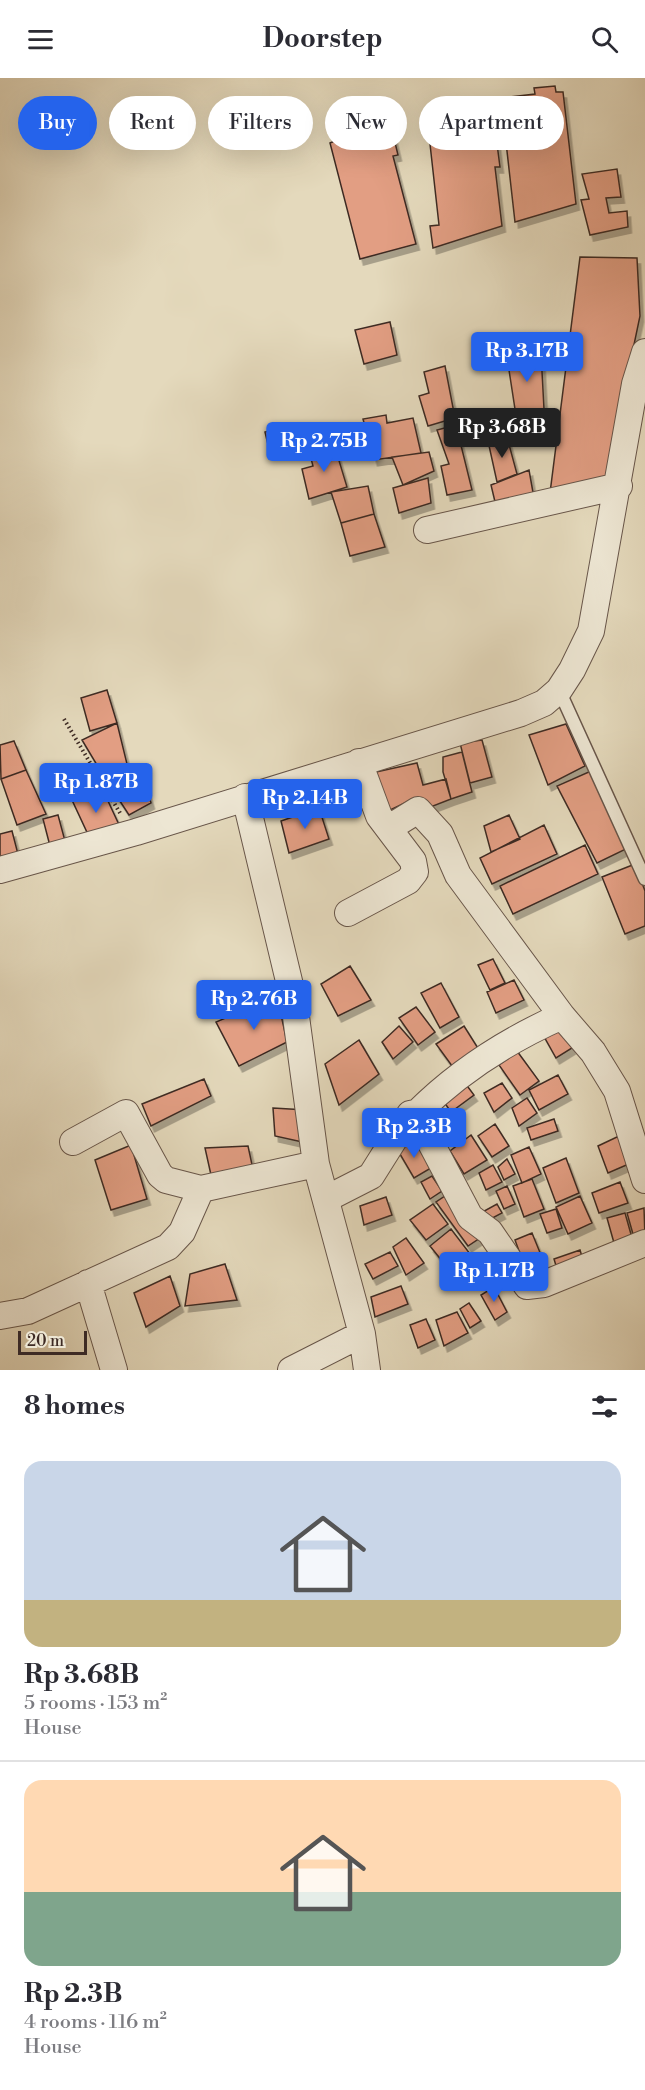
<!DOCTYPE html>
<html lang="en">
<head>
<meta charset="utf-8">
<style>
  body { margin:0; font-family:"Libre Bodoni",serif; background:#f2f2f3; color:#2b2b33; height:100vh; display:flex; flex-direction:column; font-size:22px; white-space:nowrap }
  * { box-sizing:border-box; margin:0 }
  p { font-size:20px; color:#7c7c81 }
  .icon { flex:none; width:33px; height:33px; fill:none; stroke:currentColor; stroke-width:2; stroke-linecap:round; stroke-linejoin:round }
  .map { position:relative; height:1292px; overflow:hidden }
  .panel { display:flex; flex-direction:column; background:#fff; flex:1 }
  .panel>* { flex:none }
  .hud { position:absolute; left:18px; top:18px; width:609px; height:54px; display:flex; gap:12px }
  .scale { position:absolute; left:18px; bottom:15px; width:69px; box-sizing:border-box; padding-left:6px; border:3px solid #3e2b24; border-top:0; font-size:16px; line-height:21px; white-space:nowrap; color:#3e2b24; -webkit-text-stroke:4px #ede6d3; paint-order:stroke }
  .price { position:absolute; translate:-50% -51px; padding:0 14px; border-radius:6px; background:#2563eb; color:#fff; font-size:20px; line-height:39px; filter:drop-shadow(0 2px 3px #0008) }
  .price::after { content:''; position:absolute; left:50%; top:36px; width:18px; height:14px; margin-left:-9px; background:inherit; clip-path:polygon(0 0,100% 0,50% 100%) }
  .price.on { background:#222; color:#fff }
  ul { padding:0; list-style:none }
  li { display:grid; align-content:center; gap:12px; height:318px; padding:0 24px }
  li+li { border-top:2px solid #e1e1e2 }
  li span { display:grid; place-items:center; height:186px; border-radius:18px; color:#555 }
  li>.icon { margin-inline-start:auto }
  span .icon { width:108px; height:108px; fill:#fffc; stroke-width:1 }
  li b { font-size:26px }
  h2 { display:flex; justify-content:space-between; align-items:center; height:72px; padding:0 24px; font-size:26px }
  .tag { padding:0 21px; border-radius:27px; background:#fff; box-shadow:0 6px 24px #0002; font-size:21px; line-height:54px }
  .tag.on { background:#2563eb; color:#fff }
  header { display:flex; justify-content:space-between; align-items:center; height:78px; padding:0 24px; background:#fff; font-size:27px; font-weight:700 }
  .map>svg:first-child { display:block }
  .building { fill:#e29e83; stroke:#3e2b24; stroke-width:1.5; filter:url(#shadow) }
  .lines { fill:none; stroke-linecap:round; stroke-linejoin:round }
  .service-casing { stroke:#68564a; stroke-width:15 }
  .minor-casing { stroke:#68564a; stroke-width:28 }
  .path { stroke:#3e2b24; stroke-width:4; stroke-dasharray:1.5 3; stroke-linecap:butt }
  .service { stroke:#ede6d3; stroke-width:12 }
  .minor { stroke:#ede6d3; stroke-width:26 }
</style>
</head>
<body>
<header><svg class="icon" aria-label="menu" viewBox="0 0 24 24"><path d="M4 6h16M4 12h16M4 18h16"/></svg>Doorstep<svg class="icon" aria-label="search" viewBox="0 0 24 24"><circle cx="10" cy="10" r="6"/><path d="M15 15l6 6"/></svg></header>
<div class="map">
<svg width="645" height="1292" viewBox="0 0 645 1292">
  <defs>
    <filter id="shadow"><feDropShadow dx="3.5" dy="6" stdDeviation="0" flood-color="#0004"/></filter>
  </defs>
  <rect width="100%" height="100%" fill="#e4d9bc"/>
  <filter id="stains"><feTurbulence type="fractalNoise" baseFrequency=".00333" numOctaves="4"/><feColorMatrix values="0 0 0 0 .2 0 0 0 0 .09 0 0 0 0 .02 0 0 0 .5 -.17"/></filter>
  <radialGradient id="worn" r=".72"><stop offset=".6" stop-color="#630" stop-opacity="0"/><stop offset="1" stop-color="#630" stop-opacity=".3"/></radialGradient>
  <path class="building" d="M555,8L556,14H563L576,126L515,144L501,20L535,16L534,10Z
    M483,26L484,33L489,32L493,66H497L500,89H495L502,148L433,170L430,148L439,147L427,39L456,36L455,29Z
    M384,43L387,53L392,52L398,77L393,78L416,166L360,181L330,65Z
    M617,91L621,119L606,120L609,135L627,133L628,149L590,157L581,122L589,121L582,96Z
    M580,179L637,180L640,238L606,401L550,415Z
    M390,244L397,277L364,286L355,252Z
    M540,256L545,350L519,357L505,266Z
    M445,288L455,340L428,348L419,318L429,315L424,294Z
    M386,337L387,345L413,340L421,375L374,382L363,341Z
    M293,347L296,368L270,375L265,354Z
    M456,347L472,412L447,417L441,388L449,386L437,352Z
    M507,359L517,396L497,404L488,363Z
    M334,366L347,409L309,421L302,391L313,388L309,373Z
    M429,374L434,393L403,407L392,379Z
    M529,392L534,420L496,428L491,407Z
    M428,400L431,425L399,435L393,410Z
    M368,408L374,436L341,445L331,414Z
    M374,436L385,469L350,478L341,445Z
    M107,612L117,645L90,653L81,620Z
    M117,645L127,686L103,697L82,662Z
    M566,646L585,688L548,707L529,657Z
    M482,662L492,699L470,705L460,665Z
    M14,663L26,692L1,701L0,667Z
    M462,674L472,714L451,721L443,694V679Z
    M417,685L423,707L446,701L451,721L428,730L413,721L386,734L376,694Z
    M127,686L132,697L142,695L151,725L129,737L103,697Z
    M26,692L46,736L17,747L1,701Z
    M591,693L626,771L597,785L557,708Z
    M101,708L121,751L92,765L72,722Z
    M319,730L329,761L289,775L281,743Z
    M58,737L65,763L50,768L43,741Z
    M509,737L520,761L491,774L484,748Z
    M544,747L557,776L492,806L480,780Z
    M12,753L19,780L0,782V756Z
    M585,767L598,796L513,836L500,808Z
    M635,786L645,813V848L625,856L602,799Z
    M493,881L505,905L490,912L478,887Z
    M350,888L371,922L338,938L321,906Z
    M514,902L524,922L496,935L487,914Z
    M441,905L459,939L440,950L421,915Z
    M277,918L287,964L239,988L216,944Z
    M416,929L435,954L418,967L399,940Z
    M558,945L572,970L556,980L542,955Z
    M399,948L413,964L393,981L382,964Z
    M464,948L481,975L455,992L436,966Z
    M359,962L379,996L339,1027L325,986Z
    M517,973L539,1003L520,1017L499,987Z
    M558,997L568,1016L539,1032L529,1012Z
    M204,1001L211,1018L151,1048L142,1026Z
    M465,1005L474,1017L451,1034L444,1024Z
    M502,1005L512,1020L494,1034L484,1015Z
    M527,1020L537,1035L519,1048L512,1030Z
    M273,1030L306,1032L307,1065L275,1058Z
    M554,1041L558,1053L531,1062L527,1050Z
    M495,1046L509,1068L492,1079L478,1058Z
    M471,1057L487,1082L464,1096L450,1073Z
    M619,1058L631,1085L608,1095L598,1068Z
    M414,1062L431,1090L414,1100L397,1071Z
    M131,1067L147,1121L111,1132L95,1082Z
    M248,1068L254,1096L213,1106L205,1070Z
    M529,1069L541,1096L522,1105L511,1077Z
    M566,1080L579,1115L556,1125L543,1090Z
    M507,1081L515,1096L504,1102L498,1089Z
    M493,1087L502,1104L486,1112L479,1095Z
    M432,1098L442,1113L430,1121L421,1104Z
    M532,1101L544,1131L524,1139L513,1108Z
    M620,1104L628,1125L599,1135L592,1115Z
    M507,1108L515,1126L504,1131L496,1113Z
    M448,1116L480,1160L468,1168L436,1124Z
    M580,1118L592,1145L568,1156L556,1129Z
    M386,1119L392,1137L364,1147L360,1128Z
    M433,1126L448,1146L426,1162L410,1142Z
    M497,1126L502,1135L483,1145L477,1137Z
    M644,1130L645,1160L635,1163L627,1135Z
    M556,1131L562,1150L547,1155L540,1136Z
    M625,1135L634,1167L616,1172L607,1140Z
    M451,1151L477,1185L455,1199L430,1168Z
    M532,1155L541,1177L523,1184L515,1162Z
    M406,1160L424,1185L406,1197L393,1169Z
    M580,1172L583,1182L557,1191L554,1181Z
    M390,1174L398,1188L373,1201L365,1186Z
    M225,1186L237,1222L185,1228L190,1196Z
    M170,1198L180,1228L146,1249L134,1215Z
    M401,1208L408,1226L375,1239L371,1219Z
    M494,1209L507,1234L495,1242L481,1217Z
    M469,1225L481,1243L470,1250L460,1231Z
    M457,1234L468,1255L444,1268L436,1242Z
    M426,1241L435,1262L418,1270L410,1247Z"/>
  <g class="lines">
    <defs>
      <path id="service" d="M559,612L645,801"/>
      <path id="minor" d="M427,452L619,408
        M245,719L294,924L316,1086L362,1256L367,1292
        M389,750L418,732L440,756L458,797L562,938L593,974L617,1013L645,1102
        M0,792L136,754L521,635L544,625L559,612L572,592L591,553L635,306L645,274
        M348,835L408,803L415,794L413,783L379,738L359,684
        M417,1035C459,993 508,962 562,938
        M73,1064L126,1035L160,1097L166,1102L201,1111
        M326,1121L371,1098L410,1036L415,1035L470,1139L490,1154L527,1208L544,1206L645,1165
        M88,1205L114,1292
        M0,1238L28,1233L168,1169L182,1154L201,1111L316,1086
        M291,1292L362,1256"/>
    </defs>
    <use href="#service" class="service-casing"/>
    <use href="#minor" class="minor-casing"/>
    <path class="path" d="M64,641L120,735"/>
    <use href="#service" class="service"/>
    <use href="#minor" class="minor"/>
  </g>
  <rect width="100%" height="100%" filter="url(#stains)"/>
  <rect width="100%" height="100%" fill="url(#worn)"/>
</svg>
<div class="scale">20 m</div>
<b class="price" style="left:527px;top:305px">Rp 3.17B</b>
<b class="price on" style="left:502px;top:381px">Rp 3.68B</b>
<b class="price" style="left:324px;top:395px">Rp 2.75B</b>
<b class="price" style="left:96px;top:736px">Rp 1.87B</b>
<b class="price" style="left:305px;top:752px">Rp 2.14B</b>
<b class="price" style="left:254px;top:953px">Rp 2.76B</b>
<b class="price" style="left:414px;top:1081px">Rp 2.3B</b>
<b class="price" style="left:494px;top:1225px">Rp 1.17B</b>
<div class="hud">
<a class="tag on">Buy</a>
<a class="tag">Rent</a>
<a class="tag">Filters</a>
<a class="tag">New</a>
<a class="tag">Apartment</a>
</div>
</div>
<section class="panel">
<h2>8 homes<svg class="icon" aria-label="filters" viewBox="0 0 24 24"><path d="M4 7h16M4 17h16"/><circle cx="9" cy="7" r="2"/><circle cx="15" cy="17" r="2"/></svg></h2>
<ul>
<li><span style="background:linear-gradient(#c9d6e8 75%,#c2b280 0)"><svg class="icon" aria-label="home" viewBox="0 0 24 24"><path d="M3 11l9-7 9 7M6 9v11h12V9"/></svg></span><div><b>Rp 3.68B</b><p>5 rooms · 153 m²</p><p>House</p></div></li>
<li><span style="background:linear-gradient(#ffd9b3 60%,#7fa58c 0)"><svg class="icon" aria-label="home" viewBox="0 0 24 24"><path d="M3 11l9-7 9 7M6 9v11h12V9"/></svg></span><div><b>Rp 2.3B</b><p>4 rooms · 116 m²</p><p>House</p></div></li>
</ul>
</section>
</body>
</html>
